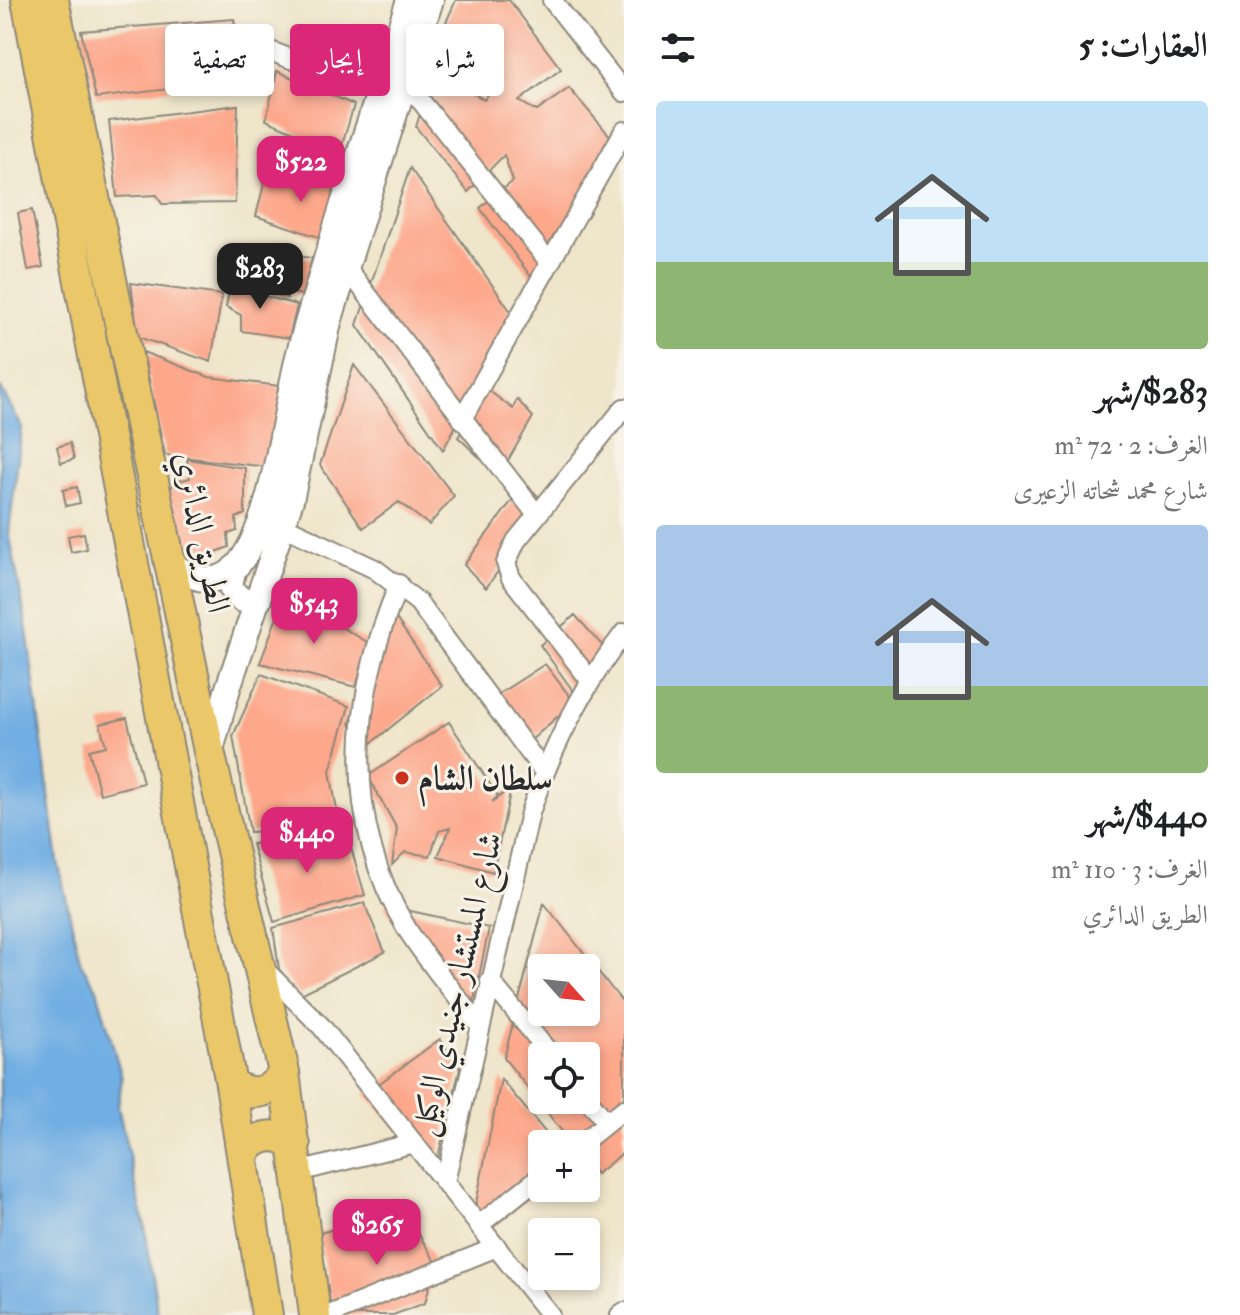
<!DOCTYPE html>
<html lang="ar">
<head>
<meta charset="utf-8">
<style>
  body { margin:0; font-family:"IM FELL Double Pica",Amiri,serif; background:#f2f2f2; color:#202124; direction:rtl; height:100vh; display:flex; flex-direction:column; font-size:30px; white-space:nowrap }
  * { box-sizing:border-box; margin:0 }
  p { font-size:26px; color:#757577 }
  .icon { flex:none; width:44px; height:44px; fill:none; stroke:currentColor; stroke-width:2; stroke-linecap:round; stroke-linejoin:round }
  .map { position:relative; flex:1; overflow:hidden; direction:ltr }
  .panel { display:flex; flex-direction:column; background:#fff; width:616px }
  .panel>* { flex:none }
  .top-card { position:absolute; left:24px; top:24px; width:480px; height:72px; direction:rtl; display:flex; gap:16px }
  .needle { width:52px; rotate:117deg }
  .fabs { position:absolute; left:528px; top:954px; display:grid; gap:16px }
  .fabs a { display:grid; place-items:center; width:72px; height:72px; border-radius:8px; background:#fff; box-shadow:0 4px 12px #0003; font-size:40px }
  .price { position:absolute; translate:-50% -68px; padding:0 18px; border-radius:16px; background:#db2777; color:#fff; font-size:26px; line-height:52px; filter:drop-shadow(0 2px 4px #0008) }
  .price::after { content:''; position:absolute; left:50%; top:48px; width:24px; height:18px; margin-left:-12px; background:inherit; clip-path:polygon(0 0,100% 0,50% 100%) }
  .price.active { background:#222; color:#fff }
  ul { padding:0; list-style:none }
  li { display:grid; align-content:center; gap:16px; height:424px; padding:0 32px }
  li span { display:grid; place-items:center; height:248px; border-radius:8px; color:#555 }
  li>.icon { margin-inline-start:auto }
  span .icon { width:144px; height:144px; fill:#fffc; stroke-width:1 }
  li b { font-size:34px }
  h2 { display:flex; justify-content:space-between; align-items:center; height:96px; padding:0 32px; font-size:34px }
  .tag { padding:0 28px; border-radius:8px; background:#fff; box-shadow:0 4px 12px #0003; font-size:28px; line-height:72px }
  .tag.active { background:#db2777; color:#fff }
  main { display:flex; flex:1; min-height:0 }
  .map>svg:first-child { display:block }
  .water { fill:#71aee3; stroke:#4e6c87; stroke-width:2 }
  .building { fill:#fda78b; fill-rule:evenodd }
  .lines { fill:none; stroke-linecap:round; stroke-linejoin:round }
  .minor-casing { stroke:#8d887a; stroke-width:22 }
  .tertiary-casing { stroke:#8d887a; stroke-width:28 }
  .trunk-casing { stroke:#8d887a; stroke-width:34 }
  .minor { stroke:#fff; stroke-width:18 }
  .tertiary { stroke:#fff; stroke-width:24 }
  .trunk { stroke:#eac769; stroke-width:30 }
  .poi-dot { fill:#c8321e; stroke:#f7f3e8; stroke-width:3 }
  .labels { text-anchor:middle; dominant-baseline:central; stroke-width:6; stroke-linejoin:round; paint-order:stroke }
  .street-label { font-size:34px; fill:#2b2b2b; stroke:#f7f3e8 }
  .poi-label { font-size:34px; font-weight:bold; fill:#2b2b2b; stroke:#f7f3e8; text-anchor:start }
</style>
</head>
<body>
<main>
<section class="panel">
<h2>العقارات: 5<svg class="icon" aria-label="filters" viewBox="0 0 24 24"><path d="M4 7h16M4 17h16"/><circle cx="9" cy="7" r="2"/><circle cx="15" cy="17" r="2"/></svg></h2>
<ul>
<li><span style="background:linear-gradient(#bfe0f5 65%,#8fb573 0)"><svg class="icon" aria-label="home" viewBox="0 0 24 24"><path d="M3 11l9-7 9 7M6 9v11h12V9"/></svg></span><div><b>$283/شهر</b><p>الغرف: 2 · 72 m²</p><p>شارع محمد شحاته الزعيرى</p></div></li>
<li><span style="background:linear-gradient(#a9c7e8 65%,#8fb573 0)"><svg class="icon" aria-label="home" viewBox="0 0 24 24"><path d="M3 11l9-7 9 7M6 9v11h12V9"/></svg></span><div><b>$440/شهر</b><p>الغرف: 3 · 110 m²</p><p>الطريق الدائري</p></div></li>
</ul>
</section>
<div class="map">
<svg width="624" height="1315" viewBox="0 0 624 1315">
  <rect width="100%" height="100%" fill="#f7f3e8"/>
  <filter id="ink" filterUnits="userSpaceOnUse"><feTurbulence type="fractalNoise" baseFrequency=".0125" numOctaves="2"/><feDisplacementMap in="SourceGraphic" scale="16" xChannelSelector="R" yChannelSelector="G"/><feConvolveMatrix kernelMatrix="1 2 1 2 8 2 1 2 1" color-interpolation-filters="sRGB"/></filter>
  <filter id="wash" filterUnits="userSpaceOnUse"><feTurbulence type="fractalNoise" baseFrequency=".006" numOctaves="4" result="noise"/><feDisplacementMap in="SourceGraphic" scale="32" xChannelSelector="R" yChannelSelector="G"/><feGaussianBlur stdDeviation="1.8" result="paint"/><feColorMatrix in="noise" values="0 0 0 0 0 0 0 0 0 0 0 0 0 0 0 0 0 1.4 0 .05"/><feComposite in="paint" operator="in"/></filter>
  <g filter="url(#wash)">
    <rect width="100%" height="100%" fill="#efe5ca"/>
    <path class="water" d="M0,387L22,427L9,532L26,623L58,862L81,964L97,989L122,1078L118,1107L145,1227L158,1315H0Z"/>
    <g id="blocks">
      <path class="building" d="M456,0H509L561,69L519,101L537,111L569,88L617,144L537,285L480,208L513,181L504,155L468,192L416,127L439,53L473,93L484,100L489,93L481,89L485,84L442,31Z
        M234,19L243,80L96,98L81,31Z
        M277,71L354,105L340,152L266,120Z
        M238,105L235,203L162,204L157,195L117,197L109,121Z
        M410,168L514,316L443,450L357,325Z
        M276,170L348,191L330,241L256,216L267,172L274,173Z
        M32,210L43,267L28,270L18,213Z
        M269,252L312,258L302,295L288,292L287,298L260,291Z
        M232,276L251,281L253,293L297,305L289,338L241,331V315L226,307Z
        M131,283L222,295L211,362L138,337Z
        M143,352L209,377L287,387L268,467L165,455Z
        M354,365L454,496L429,525L399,502L363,528L320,465Z
        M488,390L513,409L517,399L533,417L499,476L458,437Z
        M70,443L74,459L61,463L57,447Z
        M187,459L245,468V514L236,518L237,531L228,534L229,547L195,560L180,557L167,497L174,482L190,478Z
        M525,483L546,504L486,588L464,565Z
        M77,487L80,503L66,506L63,490Z
        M84,533L87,549L71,552L68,536Z
        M285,595L369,643L356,687L260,663Z
        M393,614L442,686L360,752L350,723Z
        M575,615L609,653L579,699L540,645Z
        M545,664L574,702L529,742L497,695Z
        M261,674L349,706L330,771L340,827L250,832L233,736Z
        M127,718L143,783L100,794L89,750L106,746L100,724Z
        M449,722L498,796L492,802L511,788L493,872L438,856L450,828L439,831L430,856L405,852L392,865L397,829L368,776Z
        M348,838L365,895L274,922L252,844Z
        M364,903L385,952L299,995L279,969L273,928Z
        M544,903L624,1004V1152L596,1174L586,1162V1144H572L504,1058ZM542,968H586V1012H542ZM542,1056H586V1100H542Z
        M383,905L489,928L471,1015Z
        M440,1039L460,1069L436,1165L365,1094Z
        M501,1079L555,1144H542V1187L493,1227L473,1218Z
        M405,1211L436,1263L425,1303L393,1315H332L319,1233Z"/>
    </g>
  </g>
  <g filter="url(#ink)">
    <use href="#blocks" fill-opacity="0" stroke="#8d887a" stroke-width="2"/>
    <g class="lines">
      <defs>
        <path id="minor" d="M552,0L624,92
          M260,47L379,93
          M405,81L550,263
          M346,267L537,515
          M462,419L624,131
          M283,526L375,569L418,602L544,772
          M399,584C351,697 341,820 407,929C429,964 455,994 480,1026
          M590,680L511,578L506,563L516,541L624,408
          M261,966L321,1026L550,1315
          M490,981L552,1056
          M586,1097L607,1123
          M581,1144L624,1109
          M298,1172L414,1143
          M445,1182L530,813C552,747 582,688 624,633
          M479,1225L542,1175
          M329,1315L497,1247
          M620,1315L624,1312"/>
        <path id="tertiary" d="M170,561C186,578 214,588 234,569C275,528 284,406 300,349C332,232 372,116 409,0
          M234,568L230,584C235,598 244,604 259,600
          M210,754L228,688L291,500L329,322L431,0"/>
        <path id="trunk" d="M27,0L231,1084L267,1315
          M53,0L210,756L284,1072L315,1315
          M231,1084C252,1098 271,1094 284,1072
          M243,1154C256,1134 276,1131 295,1145"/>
      </defs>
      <use href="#minor" class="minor-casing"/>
      <use href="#tertiary" class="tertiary-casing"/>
      <use href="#trunk" class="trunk-casing"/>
      <use href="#minor" class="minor"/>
      <use href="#tertiary" class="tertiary"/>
      <use href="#trunk" class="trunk"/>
    </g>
  </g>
  <circle class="poi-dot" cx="402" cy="778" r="8"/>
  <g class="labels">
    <g class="street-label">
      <text transform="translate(202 532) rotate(78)">الطريق الدائري</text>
      <text transform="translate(457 984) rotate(-77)">شارع المستشار جنيدي الوكيل</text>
    </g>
    <g class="poi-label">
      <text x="418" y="778">سلطان الشام</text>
    </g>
  </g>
</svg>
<div class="fabs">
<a><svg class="needle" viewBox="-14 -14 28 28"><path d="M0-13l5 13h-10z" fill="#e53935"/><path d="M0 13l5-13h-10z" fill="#757577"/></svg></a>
<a><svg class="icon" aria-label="locate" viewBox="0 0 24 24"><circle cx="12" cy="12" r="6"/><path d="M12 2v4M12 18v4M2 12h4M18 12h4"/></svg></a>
<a>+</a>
<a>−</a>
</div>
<b class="price" style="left:301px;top:204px">$522</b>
<b class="price active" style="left:260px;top:311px">$283</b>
<b class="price" style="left:314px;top:646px">$543</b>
<b class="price" style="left:307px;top:875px">$440</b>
<b class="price" style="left:377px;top:1267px">$265</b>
<div class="top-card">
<a class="tag">شراء</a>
<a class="tag active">إيجار</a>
<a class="tag">تصفية</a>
</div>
</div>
</main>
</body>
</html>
